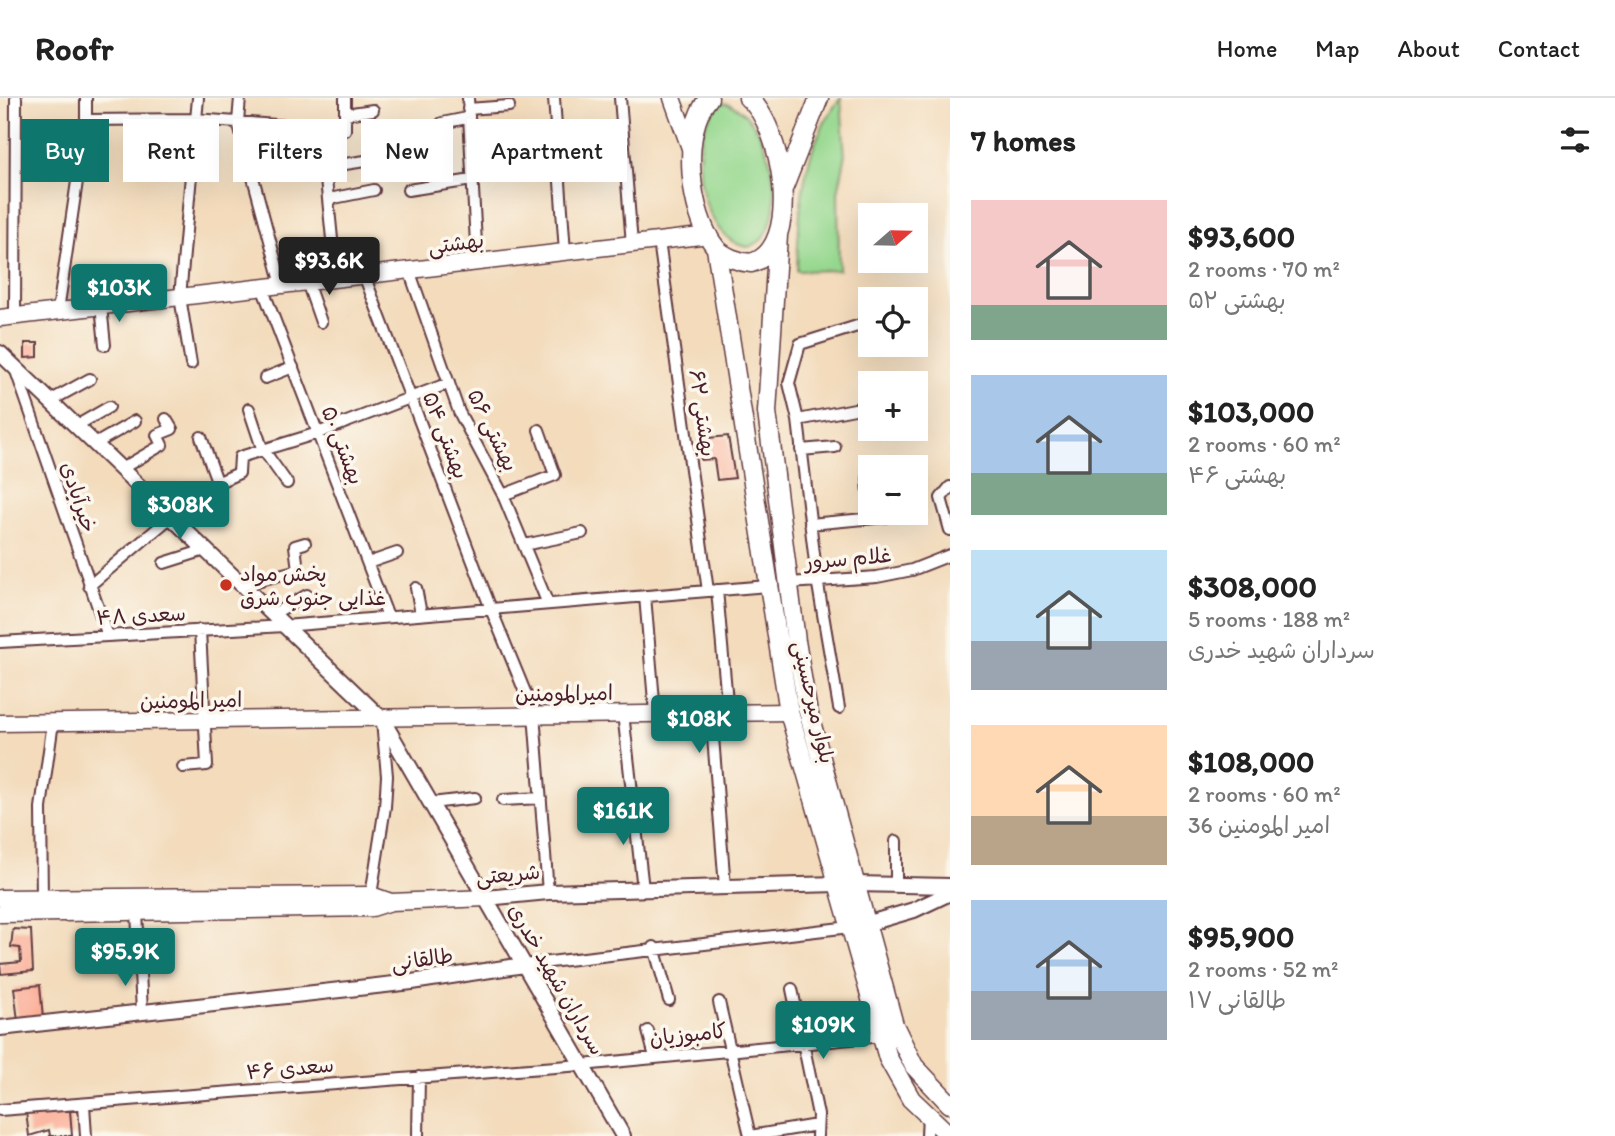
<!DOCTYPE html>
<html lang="en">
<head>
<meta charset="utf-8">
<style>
  body { margin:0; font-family:Itim,"Playpen Sans Arabic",sans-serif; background:#f6f6f6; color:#222; height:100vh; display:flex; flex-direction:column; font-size:26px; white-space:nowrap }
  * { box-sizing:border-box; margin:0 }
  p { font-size:23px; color:#767676 }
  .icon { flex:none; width:38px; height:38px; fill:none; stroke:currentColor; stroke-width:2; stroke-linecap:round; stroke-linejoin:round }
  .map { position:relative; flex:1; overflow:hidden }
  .panel { display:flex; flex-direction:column; background:#fff; width:665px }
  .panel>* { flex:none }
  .guide { position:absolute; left:21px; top:21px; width:665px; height:63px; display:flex; gap:14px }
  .needle { width:46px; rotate:70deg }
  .controls { position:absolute; left:858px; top:105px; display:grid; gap:14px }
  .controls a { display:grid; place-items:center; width:70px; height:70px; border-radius:0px; background:#fff; box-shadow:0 7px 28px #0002; font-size:35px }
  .price { position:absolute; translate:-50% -60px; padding:0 16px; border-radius:7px; background:#0f766e; color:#fff; font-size:23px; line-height:46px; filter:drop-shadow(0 2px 4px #0008) }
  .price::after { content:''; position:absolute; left:50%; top:42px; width:21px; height:16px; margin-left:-10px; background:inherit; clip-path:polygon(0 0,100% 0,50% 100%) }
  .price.current { background:#222; color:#fff }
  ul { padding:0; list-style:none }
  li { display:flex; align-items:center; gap:21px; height:175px; padding:0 21px }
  li span { display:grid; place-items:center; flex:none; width:196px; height:140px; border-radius:0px; color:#555 }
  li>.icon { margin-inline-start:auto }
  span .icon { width:84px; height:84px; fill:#fffc; stroke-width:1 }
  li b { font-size:30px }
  h2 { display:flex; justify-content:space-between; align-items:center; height:84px; padding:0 21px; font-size:30px }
  .pill { padding:0 24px; border-radius:0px; background:#fff; box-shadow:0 7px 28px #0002; font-size:24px; line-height:63px }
  .pill.current { background:#0f766e; color:#fff }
  header { display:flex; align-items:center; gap:42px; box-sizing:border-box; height:98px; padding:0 35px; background:#fff; border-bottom:2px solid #e0e0e0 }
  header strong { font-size:33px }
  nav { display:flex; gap:38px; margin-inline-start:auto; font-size:24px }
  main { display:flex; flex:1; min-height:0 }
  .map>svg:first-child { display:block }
  .green { fill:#96d88f; stroke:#707c5d; stroke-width:2 }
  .building { fill:#fba790 }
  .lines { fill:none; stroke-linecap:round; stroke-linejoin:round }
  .minor-casing { stroke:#633b41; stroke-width:14 }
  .tertiary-casing { stroke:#633b41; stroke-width:18 }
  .secondary-casing { stroke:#633b41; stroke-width:19 }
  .primary-casing { stroke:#633b41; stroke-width:21 }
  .minor { stroke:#fff; stroke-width:10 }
  .tertiary { stroke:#fff; stroke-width:14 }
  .secondary { stroke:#fff; stroke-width:16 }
  .primary { stroke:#fff; stroke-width:18 }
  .poi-dot { fill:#c8321e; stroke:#fbf7ec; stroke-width:2.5 }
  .labels { text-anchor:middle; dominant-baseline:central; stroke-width:7; stroke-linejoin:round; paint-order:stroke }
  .street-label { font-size:21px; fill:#4a1f2b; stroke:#fbf7ec }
  .poi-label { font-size:21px; fill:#4a1f2b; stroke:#fbf7ec; text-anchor:start }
</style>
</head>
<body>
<header>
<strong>Roofr</strong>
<nav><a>Home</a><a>Map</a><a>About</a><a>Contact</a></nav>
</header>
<main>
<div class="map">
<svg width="950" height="1038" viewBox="0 0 950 1038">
  <rect width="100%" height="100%" fill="#fbf7ec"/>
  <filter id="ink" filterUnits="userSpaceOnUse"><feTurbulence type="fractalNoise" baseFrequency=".0143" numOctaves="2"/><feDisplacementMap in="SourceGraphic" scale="14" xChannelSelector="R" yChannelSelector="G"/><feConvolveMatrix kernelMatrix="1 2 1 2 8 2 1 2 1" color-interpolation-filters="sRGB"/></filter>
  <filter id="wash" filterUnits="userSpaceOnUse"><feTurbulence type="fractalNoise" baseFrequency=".00686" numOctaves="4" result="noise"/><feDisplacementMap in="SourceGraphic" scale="28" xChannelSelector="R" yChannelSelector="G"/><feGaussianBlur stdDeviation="1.57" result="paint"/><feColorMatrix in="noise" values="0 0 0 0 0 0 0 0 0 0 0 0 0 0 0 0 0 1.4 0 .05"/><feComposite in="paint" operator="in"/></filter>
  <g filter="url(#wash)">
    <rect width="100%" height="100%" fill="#f3dbbc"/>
    <path class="green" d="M841,0L845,61L838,94L839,172L797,173C799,112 801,49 841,0Z
      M723,5C768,11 790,110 762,141C759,145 753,147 748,149C697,142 682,32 723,5Z"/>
    <g id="blocks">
      <path class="building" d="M25,245H38V259L25,260Z
        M728,338L735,380L717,382L714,361L701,362L699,341Z
        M13,831L31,832L33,873L1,876L0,866L21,864L20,850L11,849Z
        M40,887L43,920L18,923L14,890Z
        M70,1012L72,1038H50L49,1032L29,1038L26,1014Z"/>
    </g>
  </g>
  <g filter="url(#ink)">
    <use href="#blocks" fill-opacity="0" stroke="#633b41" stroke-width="2"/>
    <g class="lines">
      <defs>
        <path id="minor" d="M240,0L238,24L282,187
          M468,0L477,164
          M554,0L565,154
          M620,0L632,146
          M468,11L509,8
          M345,16L373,12
          M86,22L196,21L345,32V0
          M442,25L467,20
          M321,31L336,181
          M325,69L372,62
          M408,92L472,82
          M329,101L374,92
          M659,143L708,493
          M409,172L459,314L503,397L548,506
          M364,177L491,511L534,616L548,794
          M307,184L321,224
          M262,189L388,519
          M101,208L105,247
          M58,213L86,22V0
          M15,218L16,0
          M191,266L180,199L198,0
          M16,273L108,538
          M265,280L293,269
          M50,303L90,281
          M249,311L262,350L287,385
          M798,322L870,308
          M76,328L109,309
          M201,339L217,383
          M95,346L135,323
          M801,352L835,349
          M121,371L162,347L157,337L172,331L166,321
          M868,380L870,413
          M950,389L941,400L950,432
          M503,397L555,377L539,332
          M161,410L239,375L240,359L318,335L449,285
          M810,426L886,419
          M524,447L582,435
          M164,465L205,452
          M368,465L397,455
          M789,485L877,479L912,472L950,457
          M242,487L298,472L295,448L305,445
          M89,488L171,419
          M416,490L421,516
          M717,492L728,615
          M645,498L655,615
          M273,516L307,497
          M0,544L284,528L768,488
          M839,610L817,481L798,322L789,285L800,246L870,224
          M711,614L725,789
          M623,615L643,791
          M183,669L207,667L200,532
          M503,702L541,700
          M431,705L475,700
          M896,786V743
          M371,797L385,709L387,678L382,623
          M42,800L41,710L53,624
          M137,814L142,914
          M654,849L669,902
          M524,867L850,829
          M792,891L818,1017L817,1038
          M719,904L750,1038
          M648,933L655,959
          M84,1006L86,1038
          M0,1012L582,967L882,938
          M418,1038L419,979
          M750,1038L817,1027
          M927,1038L928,1016"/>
        <path id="tertiary" d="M0,255L382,621L623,1038
          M855,786L950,788
          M486,800L548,794L838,786
          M866,826L914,812L950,795
          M0,930L412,884L524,867"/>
        <path id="secondary" d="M672,0L690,50
          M0,220L709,137
          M0,625L789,614
          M0,800L371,797L391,804
          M0,816L372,810L391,804L486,800"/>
        <path id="primary" d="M709,0C680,33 689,117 716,150C724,159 739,164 751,165C804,151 782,26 748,0
          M784,89L819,0
          M778,137L767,314L796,543L807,609L894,927L914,968L950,1006
          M716,150L789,614L888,960L911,1001L950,1038"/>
      </defs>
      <use href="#minor" class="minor-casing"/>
      <use href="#tertiary" class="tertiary-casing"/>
      <use href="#secondary" class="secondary-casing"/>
      <use href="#primary" class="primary-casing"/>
      <use href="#minor" class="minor"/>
      <use href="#tertiary" class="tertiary"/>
      <use href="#secondary" class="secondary"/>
      <use href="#primary" class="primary"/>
    </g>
  </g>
  <circle class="poi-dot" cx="226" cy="487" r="7"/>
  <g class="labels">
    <g class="street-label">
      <text transform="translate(456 145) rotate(-7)">بهشتی</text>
      <text transform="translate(703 315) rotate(82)">بهشتی ۶۲</text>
      <text transform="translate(493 332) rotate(64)">بهشتی ۵۶</text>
      <text transform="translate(446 337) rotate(69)">بهشتی ۵۴</text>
      <text transform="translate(343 347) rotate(69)">بهشتی ۵۰</text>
      <text transform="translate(79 399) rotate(72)">خیرآبادی</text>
      <text transform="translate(848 460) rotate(-5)">غلام سرور</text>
      <text transform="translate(141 517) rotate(-3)">سعدی ۴۸</text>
      <text transform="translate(564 595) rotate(-1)">امیرالمومنین</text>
      <text transform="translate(191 602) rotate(-1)">امیر المومنین</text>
      <text transform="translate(814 604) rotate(77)">بلوار میرحسینی</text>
      <text transform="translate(508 776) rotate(-5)">شریعتی</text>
      <text transform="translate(422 861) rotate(-8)">طالقانی</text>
      <text transform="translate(557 881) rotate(60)">سرداران شهید خدری</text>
      <text transform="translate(688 936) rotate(-6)">کامبوزیان</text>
      <text transform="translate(290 970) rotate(-5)">سعدی ۴۶</text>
    </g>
    <g class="poi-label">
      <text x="240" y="475">پخش مواد<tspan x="240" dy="24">غذایی جنوب شرق</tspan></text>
    </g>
  </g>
</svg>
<div class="controls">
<a><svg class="needle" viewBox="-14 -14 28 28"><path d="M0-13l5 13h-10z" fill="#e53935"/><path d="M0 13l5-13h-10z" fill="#767676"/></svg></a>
<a><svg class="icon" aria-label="locate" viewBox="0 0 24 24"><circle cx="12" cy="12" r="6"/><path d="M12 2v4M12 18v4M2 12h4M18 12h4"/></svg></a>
<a>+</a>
<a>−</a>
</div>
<b class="price current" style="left:329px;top:199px">$93.6K</b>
<b class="price" style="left:119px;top:226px">$103K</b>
<b class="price" style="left:180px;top:443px">$308K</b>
<b class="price" style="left:699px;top:657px">$108K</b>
<b class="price" style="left:623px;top:749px">$161K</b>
<b class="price" style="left:125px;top:890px">$95.9K</b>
<b class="price" style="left:823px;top:963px">$109K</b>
<div class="guide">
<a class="pill current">Buy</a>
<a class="pill">Rent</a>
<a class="pill">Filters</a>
<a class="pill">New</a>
<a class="pill">Apartment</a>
</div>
</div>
<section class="panel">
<h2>7 homes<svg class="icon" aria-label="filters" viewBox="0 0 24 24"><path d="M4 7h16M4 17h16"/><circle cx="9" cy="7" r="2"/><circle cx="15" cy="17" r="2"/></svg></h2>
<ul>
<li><span style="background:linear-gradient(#f6c9c9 75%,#7fa58c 0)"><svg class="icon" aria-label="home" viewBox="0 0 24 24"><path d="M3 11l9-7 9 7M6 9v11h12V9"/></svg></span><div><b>$93,600</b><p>2 rooms · 70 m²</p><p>بهشتی ۵۲</p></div></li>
<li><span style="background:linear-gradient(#a9c7e8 70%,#7fa58c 0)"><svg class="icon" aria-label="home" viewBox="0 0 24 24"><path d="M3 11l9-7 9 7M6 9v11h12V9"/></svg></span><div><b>$103,000</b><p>2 rooms · 60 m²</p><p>بهشتی ۴۶</p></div></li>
<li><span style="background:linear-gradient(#bfe0f5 65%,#9aa5b1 0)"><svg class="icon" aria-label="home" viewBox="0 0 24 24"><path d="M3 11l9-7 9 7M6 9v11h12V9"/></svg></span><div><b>$308,000</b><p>5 rooms · 188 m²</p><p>سرداران شهید خدری</p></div></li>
<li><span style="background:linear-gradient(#ffd9b3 65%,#b9a48a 0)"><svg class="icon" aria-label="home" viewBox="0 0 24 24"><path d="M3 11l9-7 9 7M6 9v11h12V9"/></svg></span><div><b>$108,000</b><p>2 rooms · 60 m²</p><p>امیر المومنین 36</p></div></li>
<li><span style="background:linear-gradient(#a9c7e8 65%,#9aa5b1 0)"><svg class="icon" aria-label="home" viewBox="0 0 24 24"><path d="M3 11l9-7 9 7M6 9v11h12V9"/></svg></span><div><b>$95,900</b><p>2 rooms · 52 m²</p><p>طالقانی ۱۷</p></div></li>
</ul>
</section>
</main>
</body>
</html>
